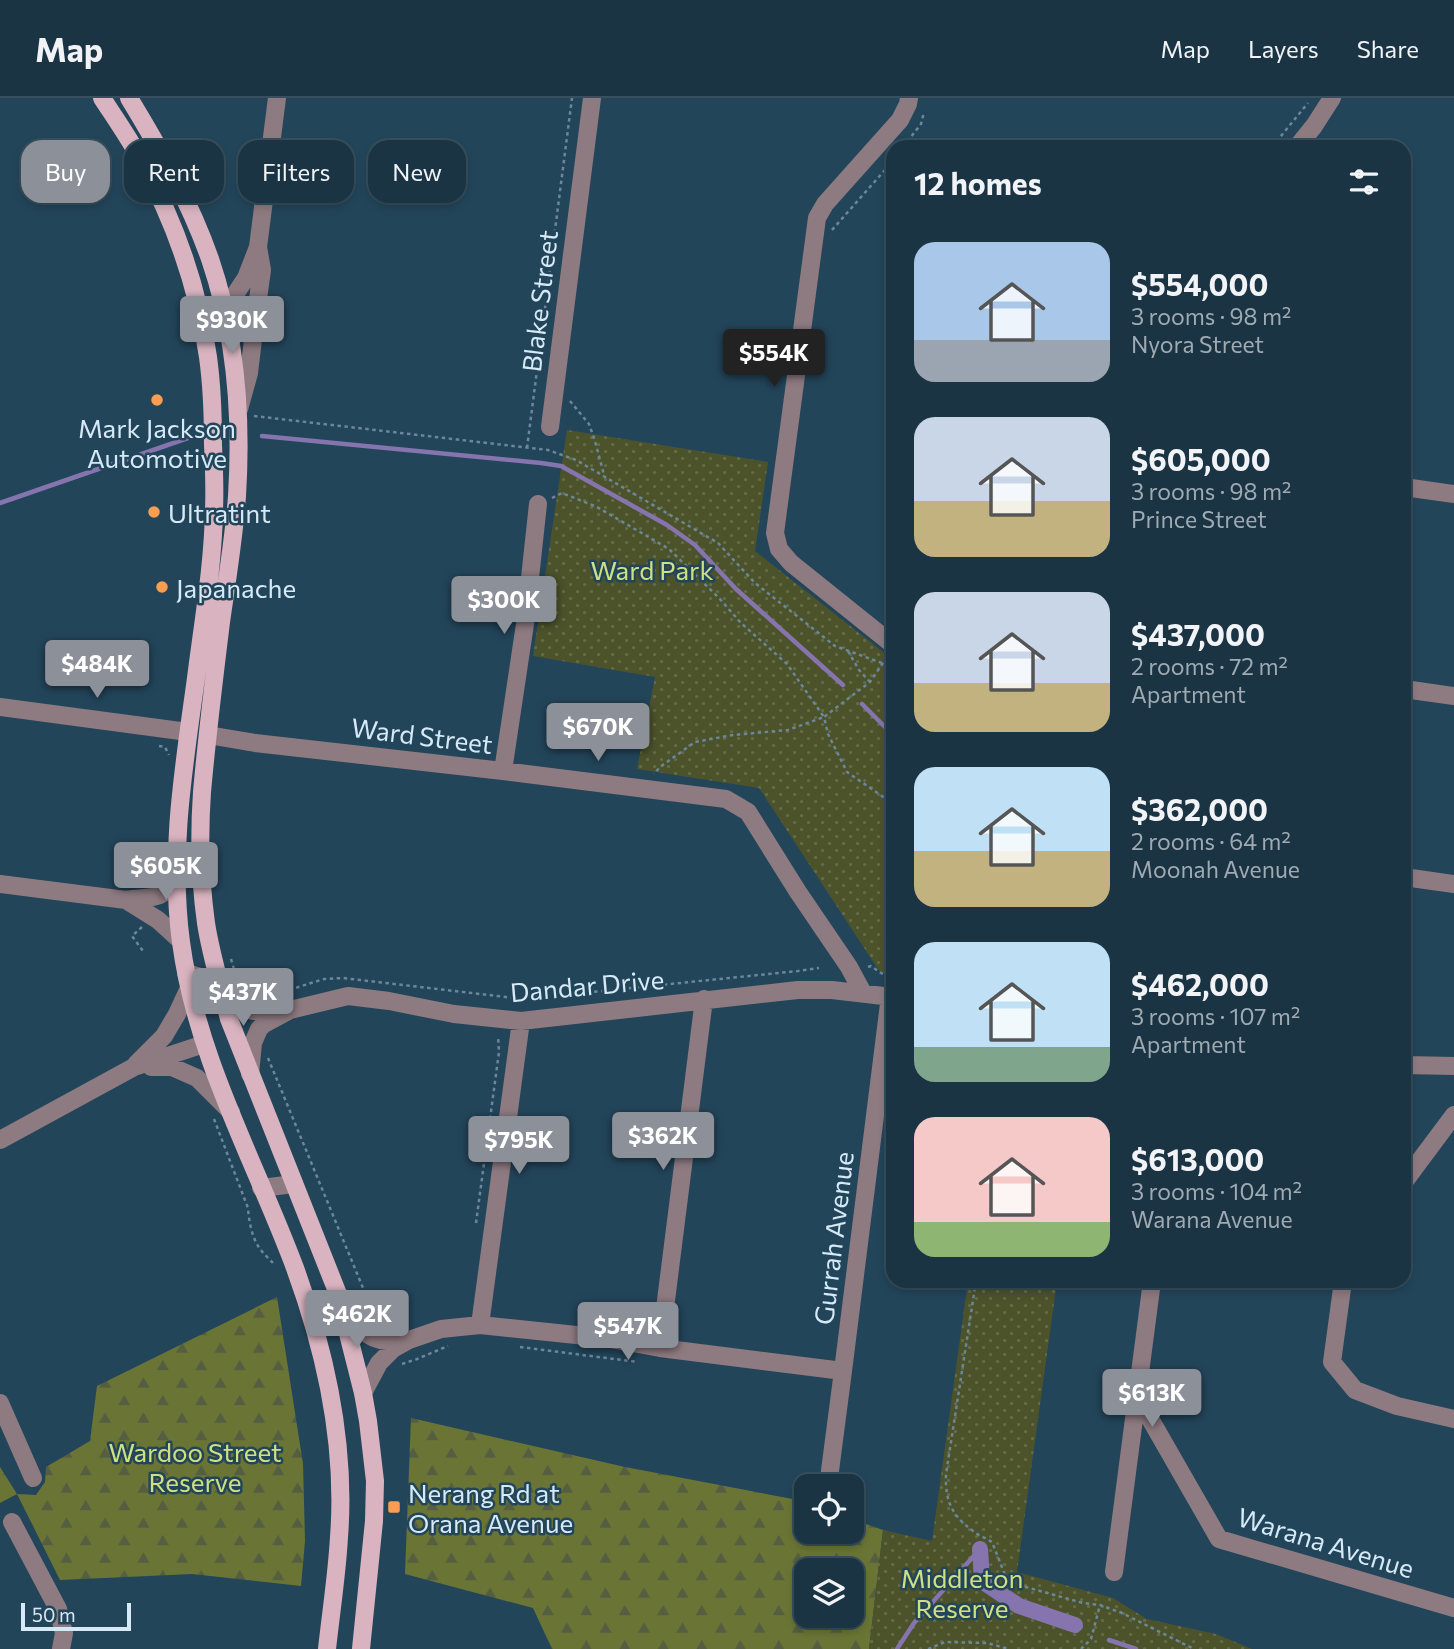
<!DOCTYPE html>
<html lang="en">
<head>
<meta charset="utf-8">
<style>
  body { margin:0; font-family:Commissioner,sans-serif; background:#233c4b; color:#f1f3f6; height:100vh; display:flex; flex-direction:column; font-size:26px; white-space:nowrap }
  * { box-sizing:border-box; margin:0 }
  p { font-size:23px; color:#9faab2 }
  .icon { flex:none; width:38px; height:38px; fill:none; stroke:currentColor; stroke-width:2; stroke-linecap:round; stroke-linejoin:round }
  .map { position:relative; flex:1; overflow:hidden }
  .panel { position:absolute; left:886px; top:42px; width:525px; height:1148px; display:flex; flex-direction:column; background:#1a3444; border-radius:21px; box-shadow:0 4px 10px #0003,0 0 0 2px #384f5d }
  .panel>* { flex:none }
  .banner { position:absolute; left:21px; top:42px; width:665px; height:63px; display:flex; gap:14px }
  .fabs { position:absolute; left:794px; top:1376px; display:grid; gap:14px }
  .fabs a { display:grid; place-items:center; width:70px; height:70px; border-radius:14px; background:#1a3444; box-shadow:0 4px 10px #0003,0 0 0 2px #384f5d; font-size:35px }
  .scale { position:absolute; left:21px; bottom:18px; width:110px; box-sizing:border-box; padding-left:7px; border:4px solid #d6e9f6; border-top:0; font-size:19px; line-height:24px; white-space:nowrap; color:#d6e9f6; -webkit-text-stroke:5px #23455a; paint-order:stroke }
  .price { position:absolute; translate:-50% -60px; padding:0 16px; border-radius:7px; background:#8c9099; color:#fff; font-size:23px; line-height:46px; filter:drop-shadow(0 2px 4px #0008) }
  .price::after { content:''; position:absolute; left:50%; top:42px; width:21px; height:16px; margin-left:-10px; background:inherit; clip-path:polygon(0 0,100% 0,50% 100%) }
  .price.current { background:#222; color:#fff }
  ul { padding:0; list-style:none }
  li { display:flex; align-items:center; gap:21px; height:175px; padding:0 28px }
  li span { display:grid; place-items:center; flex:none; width:196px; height:140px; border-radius:21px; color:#555 }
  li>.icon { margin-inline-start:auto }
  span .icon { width:84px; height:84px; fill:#fffc; stroke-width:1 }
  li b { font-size:30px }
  h2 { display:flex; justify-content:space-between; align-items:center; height:84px; padding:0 28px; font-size:30px }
  .chip { padding:0 24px; border-radius:21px; background:#1a3444; box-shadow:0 4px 10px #0003,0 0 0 2px #384f5d; font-size:24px; line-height:63px }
  .chip.current { background:#8c9099; color:#fff }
  header { display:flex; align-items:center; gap:42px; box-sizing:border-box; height:98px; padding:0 35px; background:#1a3444; border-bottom:2px solid #384f5d }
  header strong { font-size:33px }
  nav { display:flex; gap:38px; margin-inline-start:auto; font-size:24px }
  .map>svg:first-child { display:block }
  .forest { fill:url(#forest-firs); fill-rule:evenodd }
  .park { fill:url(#park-dots) }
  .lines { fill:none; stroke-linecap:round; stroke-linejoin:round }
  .stream { stroke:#8574ae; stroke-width:4.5 }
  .canal { stroke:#8574ae; stroke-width:16 }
  .path { stroke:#6b8799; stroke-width:2.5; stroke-dasharray:3.5 3.5; stroke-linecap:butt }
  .minor { stroke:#8e7b81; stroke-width:18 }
  .major { stroke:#d9b4c0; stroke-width:18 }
  .poi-dot { fill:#fb9e51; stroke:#23455a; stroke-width:2.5 }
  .labels { text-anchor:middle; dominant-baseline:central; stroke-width:5; stroke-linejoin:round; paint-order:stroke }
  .street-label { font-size:26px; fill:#d6e9f6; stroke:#23455a }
  .poi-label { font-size:26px; fill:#d6e9f6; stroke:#23455a; text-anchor:start }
  .park-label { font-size:26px; fill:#cfe083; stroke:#23455a }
</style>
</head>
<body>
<header>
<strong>Map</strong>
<nav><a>Map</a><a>Layers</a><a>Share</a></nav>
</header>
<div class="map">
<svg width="1454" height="1551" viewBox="0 0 1454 1551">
  <defs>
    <pattern id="forest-firs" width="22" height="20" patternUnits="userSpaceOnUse" patternTransform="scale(1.75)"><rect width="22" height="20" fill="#6a7535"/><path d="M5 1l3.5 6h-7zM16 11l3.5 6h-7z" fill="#555e40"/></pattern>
    <pattern id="park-dots" width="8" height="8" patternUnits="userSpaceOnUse" patternTransform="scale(1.75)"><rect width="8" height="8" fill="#4c532b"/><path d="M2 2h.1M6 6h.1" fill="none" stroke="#656c4a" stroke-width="1.8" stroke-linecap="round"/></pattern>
  </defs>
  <rect width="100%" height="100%" fill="#23455a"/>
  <path class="forest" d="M277,1199L303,1366L305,1443L301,1488L192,1476L60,1482L17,1396L0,1405V1369L17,1396L36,1397L45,1384L46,1369L90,1343L97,1288Z
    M411,1320L625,1369L803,1403L807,1405V1433H852V1421L883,1432L869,1551H552L533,1510L405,1476ZM807,1472H852V1517H807Z"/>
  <path class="park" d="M567,332L768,364L755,453L892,561V876L880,874L759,690L637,671L655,579L533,558Z
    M968,1183H1057L1017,1474L1113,1500L1147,1521L1216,1536L1252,1551H869L883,1432L932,1443Z"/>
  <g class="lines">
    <path class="stream" d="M262,338L541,365L561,368L667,427L695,447L736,491L843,587
      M0,405L188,340
      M862,606L892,636
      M1109,1542L1136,1551
      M897,1551L914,1525L980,1451"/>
    <path class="canal" d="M980,1451L982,1483L1019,1508L1075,1527"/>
    <path class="path" d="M903,49L921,26L924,14
      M1272,49L1308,5
      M832,132L892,64
      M570,303L589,326L595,343L604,377
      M254,318L548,352L576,362L718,445L755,485L835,548L882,565
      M527,350L572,0
      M552,400L562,395L597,409L669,451L719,500L741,525L787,566L824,619L788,632L733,637L695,644L660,669L654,676
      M848,553L859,572L870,584
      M887,559L870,584L824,619L828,636L847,674L892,705
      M159,648L165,649L169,657
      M155,781L160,746
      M142,829L132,838L143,853
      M231,861L236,878
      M868,869L871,868L881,875L892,879
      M276,896L324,881L343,880L523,901L798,873L819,870
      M268,960L375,1219
      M214,1021L248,1110C249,1124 252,1140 260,1151C264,1156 269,1161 273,1165
      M476,1125L499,954L498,938
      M976,1183L946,1376C945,1402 951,1417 973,1433C979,1438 986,1440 992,1444L1005,1477L1015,1486L1083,1505L1100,1507L1122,1515L1194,1551
      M520,1249L638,1264
      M402,1266L417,1261L448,1248
      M928,1551L945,1544L987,1545L1009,1551
      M1081,1551L1091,1541L1100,1507"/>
    <path class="minor" d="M1297,49L1314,28L1332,0
      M226,217L230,204L246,180L258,149
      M202,226L226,217L238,220L257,208
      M239,311L249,275L257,208L262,172L258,149L277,0
      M550,329L592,0
      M1404,389L1454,396
      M892,546L791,465L779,451L775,435L817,120L825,106L900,22L908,6L909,0
      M1404,591L1454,598
      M0,609L188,634
      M208,637L255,645L503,673L726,701L748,714L798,794L849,869L863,895
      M503,673L525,526L538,406
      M1404,779L1454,786
      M0,786L126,802C150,798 161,804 176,782
      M126,802L158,822L180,842
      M186,875L218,884L246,909L253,913H283
      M136,966L164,938L177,916L189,890
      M1404,967L1454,968
      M151,969H172L197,980L231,1014
      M250,976L253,945L259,931L264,926L290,912L348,898L389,903L454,916L521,923L798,892H832L892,899
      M0,1042L134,969L204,946
      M1404,1084L1454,1017
      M261,1090L294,1086
      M1343,1183L1332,1264L1355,1292L1397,1308L1454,1321
      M340,1198C361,1230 363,1247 406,1243
      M480,1227L521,923
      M660,1250L704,901
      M363,1295L379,1265L393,1251L409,1242L441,1231L480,1227L605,1240L660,1250L843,1273
      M1137,1298L1219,1441L1454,1510
      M0,1305L33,1380
      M828,1388L843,1273L890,898
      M12,1424L58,1511L64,1535L61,1551
      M1114,1474L1152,1183"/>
    <path class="major" d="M102,0C115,20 129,40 141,62C174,122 198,190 208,259C212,288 213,318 213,347C214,369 215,390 214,412C213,468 203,524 196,580C184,668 169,755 181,844C196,959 255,1063 295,1170C326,1255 346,1348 339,1439C337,1476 331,1514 327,1551
      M129,0C160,51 190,104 210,161C236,237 242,318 237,398C234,440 227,482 221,524C214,581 207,637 202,694C199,737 200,782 206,825C211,858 221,889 229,921L338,1196L363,1295L368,1323L375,1383L374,1423L361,1551"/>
  </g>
  <g class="poi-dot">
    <circle cx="157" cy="302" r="7"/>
    <circle cx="154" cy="414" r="7"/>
    <circle cx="162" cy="489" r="7"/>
    <rect x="387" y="1402" width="14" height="14" rx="3.5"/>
  </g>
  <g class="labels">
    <g class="street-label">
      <text transform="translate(539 203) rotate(-83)">Blake Street</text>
      <text transform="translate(422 637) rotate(7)">Ward Street</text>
      <text transform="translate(587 887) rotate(-5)">Dandar Drive</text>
      <text transform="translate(833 1140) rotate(-83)">Gurrah Avenue</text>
      <text transform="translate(1326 1444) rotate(17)">Warana Avenue</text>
    </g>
    <g class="poi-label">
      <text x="157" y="329" text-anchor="middle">Mark Jackson<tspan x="157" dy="30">Automotive</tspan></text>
      <text x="168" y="414">Ultratint</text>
      <text x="176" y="489">Japanache</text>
      <text x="408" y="1394">Nerang Rd at<tspan x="408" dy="30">Orana Avenue</tspan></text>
    </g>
    <g class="park-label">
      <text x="652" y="471">Ward Park</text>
      <text x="195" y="1353">Wardoo Street<tspan x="195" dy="30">Reserve</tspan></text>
      <text x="962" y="1479">Middleton<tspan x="962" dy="30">Reserve</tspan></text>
    </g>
  </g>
</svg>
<div class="fabs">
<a><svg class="icon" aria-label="locate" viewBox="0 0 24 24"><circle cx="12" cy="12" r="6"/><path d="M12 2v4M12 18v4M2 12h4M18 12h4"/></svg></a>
<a><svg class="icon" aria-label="layers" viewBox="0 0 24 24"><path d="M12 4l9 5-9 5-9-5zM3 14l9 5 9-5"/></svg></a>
</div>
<div class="scale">50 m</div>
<b class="price" style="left:232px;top:258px">$930K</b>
<b class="price current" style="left:774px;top:291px">$554K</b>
<b class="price" style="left:504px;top:538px">$300K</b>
<b class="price" style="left:97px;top:602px">$484K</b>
<b class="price" style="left:598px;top:665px">$670K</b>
<b class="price" style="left:166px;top:804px">$605K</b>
<b class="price" style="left:243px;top:930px">$437K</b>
<b class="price" style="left:663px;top:1074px">$362K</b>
<b class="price" style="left:519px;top:1078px">$795K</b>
<b class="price" style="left:357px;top:1252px">$462K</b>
<b class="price" style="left:628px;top:1264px">$547K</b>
<b class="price" style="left:1152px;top:1331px">$613K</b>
<div class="banner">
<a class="chip current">Buy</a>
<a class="chip">Rent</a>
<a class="chip">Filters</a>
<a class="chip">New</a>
</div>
<section class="panel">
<h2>12 homes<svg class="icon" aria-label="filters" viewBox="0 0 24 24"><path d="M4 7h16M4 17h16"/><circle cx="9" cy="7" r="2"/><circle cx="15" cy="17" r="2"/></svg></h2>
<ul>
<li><span style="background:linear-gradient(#a9c7e8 70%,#9aa5b1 0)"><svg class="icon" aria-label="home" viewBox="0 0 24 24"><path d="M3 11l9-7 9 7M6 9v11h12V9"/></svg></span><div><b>$554,000</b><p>3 rooms · 98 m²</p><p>Nyora Street</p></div></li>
<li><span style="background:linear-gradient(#c9d6e8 60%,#c2b280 0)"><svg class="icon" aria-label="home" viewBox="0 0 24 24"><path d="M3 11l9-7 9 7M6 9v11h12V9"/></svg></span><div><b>$605,000</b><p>3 rooms · 98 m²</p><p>Prince Street</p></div></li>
<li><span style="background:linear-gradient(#c9d6e8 65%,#c2b280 0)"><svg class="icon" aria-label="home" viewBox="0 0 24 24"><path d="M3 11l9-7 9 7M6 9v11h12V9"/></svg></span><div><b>$437,000</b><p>2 rooms · 72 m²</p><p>Apartment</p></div></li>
<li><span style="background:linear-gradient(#bfe0f5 60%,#c2b280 0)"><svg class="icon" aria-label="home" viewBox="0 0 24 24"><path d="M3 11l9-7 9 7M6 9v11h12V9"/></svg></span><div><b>$362,000</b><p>2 rooms · 64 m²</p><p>Moonah Avenue</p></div></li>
<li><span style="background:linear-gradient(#bfe0f5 75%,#7fa58c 0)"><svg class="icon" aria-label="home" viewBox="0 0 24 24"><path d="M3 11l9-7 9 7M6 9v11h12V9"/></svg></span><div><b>$462,000</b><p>3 rooms · 107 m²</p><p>Apartment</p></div></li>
<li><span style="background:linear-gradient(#f6c9c9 75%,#8fb573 0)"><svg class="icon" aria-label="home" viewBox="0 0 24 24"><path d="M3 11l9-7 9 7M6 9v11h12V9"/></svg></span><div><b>$613,000</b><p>3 rooms · 104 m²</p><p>Warana Avenue</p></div></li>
</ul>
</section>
</div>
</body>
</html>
